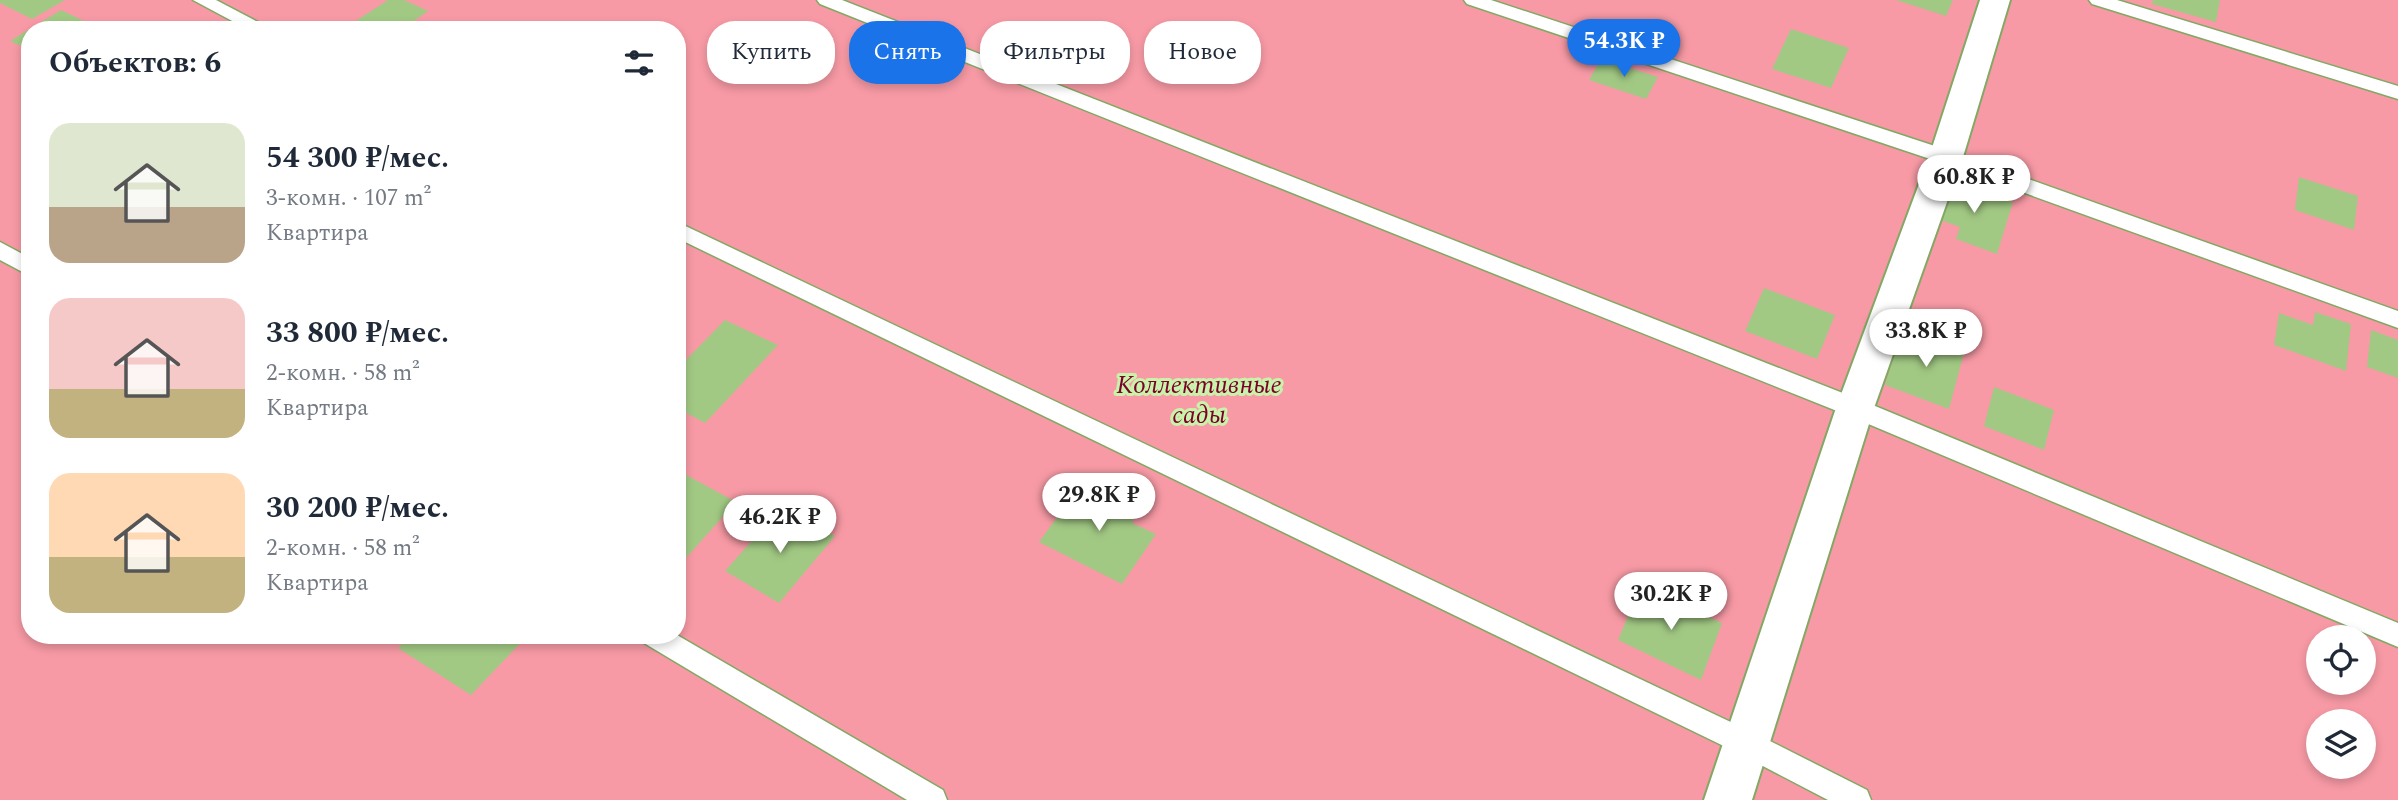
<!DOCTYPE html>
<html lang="ru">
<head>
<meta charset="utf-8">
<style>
  body { margin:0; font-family:Spectral,serif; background:#f6f6f7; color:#1f2937; height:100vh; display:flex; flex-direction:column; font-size:26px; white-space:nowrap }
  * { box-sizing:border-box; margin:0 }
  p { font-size:23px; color:#747a83 }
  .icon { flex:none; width:38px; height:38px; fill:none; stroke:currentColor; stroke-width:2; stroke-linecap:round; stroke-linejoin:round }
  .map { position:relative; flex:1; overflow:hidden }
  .sheet { position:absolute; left:21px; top:21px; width:665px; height:623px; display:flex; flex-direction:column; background:#fff; border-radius:28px; box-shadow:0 4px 10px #0003 }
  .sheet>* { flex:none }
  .banner { position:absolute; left:707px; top:21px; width:665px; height:63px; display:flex; gap:14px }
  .controls { position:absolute; left:2306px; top:625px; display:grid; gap:14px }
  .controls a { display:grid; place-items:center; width:70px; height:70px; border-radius:50%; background:#fff; box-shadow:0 4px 10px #0003; font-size:35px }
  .price { position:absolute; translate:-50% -60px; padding:0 16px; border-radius:24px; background:#fff; color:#222; font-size:23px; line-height:46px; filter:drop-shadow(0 2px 4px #0008) }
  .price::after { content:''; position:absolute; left:50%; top:42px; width:21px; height:16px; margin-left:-10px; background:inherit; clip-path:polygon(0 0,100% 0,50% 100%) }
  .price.current { background:#1a73e8; color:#fff }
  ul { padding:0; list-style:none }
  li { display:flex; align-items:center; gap:21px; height:175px; padding:0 28px }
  li span { display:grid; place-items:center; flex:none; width:196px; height:140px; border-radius:21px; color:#555 }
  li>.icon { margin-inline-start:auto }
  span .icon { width:84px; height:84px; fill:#fffc; stroke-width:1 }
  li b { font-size:30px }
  h2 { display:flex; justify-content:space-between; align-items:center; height:84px; padding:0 28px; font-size:30px }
  .chip { padding:0 24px; border-radius:28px; background:#fff; box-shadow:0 4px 10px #0003; font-size:24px; line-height:63px }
  .chip.current { background:#1a73e8; color:#fff }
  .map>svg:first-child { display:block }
  .green { fill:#f79aa5; fill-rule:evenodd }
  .building { fill:#a2c984 }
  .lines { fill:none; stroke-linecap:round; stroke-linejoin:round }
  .service-casing { stroke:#82a864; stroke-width:3 }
  .minor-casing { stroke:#82a864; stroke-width:4 }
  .service { fill:#fff; fill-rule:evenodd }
  .minor { fill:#fff; fill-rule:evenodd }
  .labels { text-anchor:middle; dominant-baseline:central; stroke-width:6; stroke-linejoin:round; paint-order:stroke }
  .park-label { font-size:26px; font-style:italic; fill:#7c002a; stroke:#c9f2ab }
</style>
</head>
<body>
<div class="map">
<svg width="2398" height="800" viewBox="0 0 2398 800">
  <rect width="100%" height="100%" fill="#bce59e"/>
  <path class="green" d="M0,0H2398V800H0ZM30,30H677V635H30ZM2319,637H2364V682H2319ZM2319,721H2364V766H2319Z"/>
  <path class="building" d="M0,0H65L32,19L0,3Z
    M388,0H404L428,11L401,30L345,28Z
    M1896,0H1953L1946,16Z
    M2153,0H2220L2216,22L2152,4Z
    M61,10L103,30H30V50L10,41Z
    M1791,29L1849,48L1831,88L1772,69Z
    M1601,59L1658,77L1646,99L1589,80Z
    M2299,177L2358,196L2354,230L2295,210Z
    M1946,179L2013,202L1997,254L1956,239L1960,227L1932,217Z
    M1764,288L1835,315L1817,359L1745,331Z
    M2315,312L2351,324L2346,371L2274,345L2279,313L2313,325Z
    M725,320L778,345L705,423L677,408V369Z
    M2371,330L2398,340V378L2367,367Z
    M1915,331L1965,349L1949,409L1885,385L1899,339L1911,343Z
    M1994,387L2054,410L2044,450L1984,426Z
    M677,470L736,502L677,568Z
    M1083,482L1140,510L1132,523L1156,534L1122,584L1039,542Z
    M782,507L835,536L779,603L725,571Z
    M1641,585L1722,623L1701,680L1618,640Z
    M411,635H528L471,695L398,648Z"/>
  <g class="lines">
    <defs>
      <path id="service" d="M193,0H216L273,30H249Z
        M817,0H842L1863,401L2398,623V647L1847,415L820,4Z
        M1464,0H1491L1953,152L2398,311V328L1939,162L1467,4Z
        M2089,0H2117L2398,86V99L2092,4Z
        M677,222L1756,734L1867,790L1871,800H1828L1736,752L677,238Z
        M0,242L30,258V276L0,260Z
        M640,635H677L943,790L947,800H907L644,643Z"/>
      <path id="minor" d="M1980,0H2010L1963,157L1874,408L1752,800H1704L1836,408L1929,157Z"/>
    </defs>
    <use href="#service" class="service-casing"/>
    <use href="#minor" class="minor-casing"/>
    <use href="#service" class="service"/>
    <use href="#minor" class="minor"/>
  </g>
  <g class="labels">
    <g class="park-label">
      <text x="1199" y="385">Коллективные<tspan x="1199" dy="30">сады</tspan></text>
    </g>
  </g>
</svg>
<div class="controls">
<a><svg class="icon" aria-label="locate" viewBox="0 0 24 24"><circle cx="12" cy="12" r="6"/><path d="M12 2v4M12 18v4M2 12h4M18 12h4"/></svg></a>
<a><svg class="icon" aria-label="layers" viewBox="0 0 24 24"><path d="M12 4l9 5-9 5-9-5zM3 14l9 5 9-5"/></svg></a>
</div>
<b class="price current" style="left:1624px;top:79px">54.3K ₽</b>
<b class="price" style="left:1974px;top:215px">60.8K ₽</b>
<b class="price" style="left:1926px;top:369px">33.8K ₽</b>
<b class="price" style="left:1099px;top:533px">29.8K ₽</b>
<b class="price" style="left:780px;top:555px">46.2K ₽</b>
<b class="price" style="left:1671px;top:632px">30.2K ₽</b>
<div class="banner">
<a class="chip">Купить</a>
<a class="chip current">Снять</a>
<a class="chip">Фильтры</a>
<a class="chip">Новое</a>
</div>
<section class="sheet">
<h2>Объектов: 6<svg class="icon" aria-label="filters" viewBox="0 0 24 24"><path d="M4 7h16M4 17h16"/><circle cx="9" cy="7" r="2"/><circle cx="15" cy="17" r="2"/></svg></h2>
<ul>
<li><span style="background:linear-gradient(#dfe7d0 60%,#b9a48a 0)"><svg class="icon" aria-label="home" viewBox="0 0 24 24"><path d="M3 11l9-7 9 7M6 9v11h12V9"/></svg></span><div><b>54 300 ₽/мес.</b><p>3-комн. · 107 m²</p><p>Квартира</p></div></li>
<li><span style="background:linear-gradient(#f6c9c9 65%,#c2b280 0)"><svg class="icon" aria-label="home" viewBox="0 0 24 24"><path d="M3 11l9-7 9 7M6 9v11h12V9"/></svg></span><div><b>33 800 ₽/мес.</b><p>2-комн. · 58 m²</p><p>Квартира</p></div></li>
<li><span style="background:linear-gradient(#ffd9b3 60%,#c2b280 0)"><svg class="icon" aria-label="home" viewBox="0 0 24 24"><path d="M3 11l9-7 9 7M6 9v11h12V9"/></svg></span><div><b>30 200 ₽/мес.</b><p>2-комн. · 58 m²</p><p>Квартира</p></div></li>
</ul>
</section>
</div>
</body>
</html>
